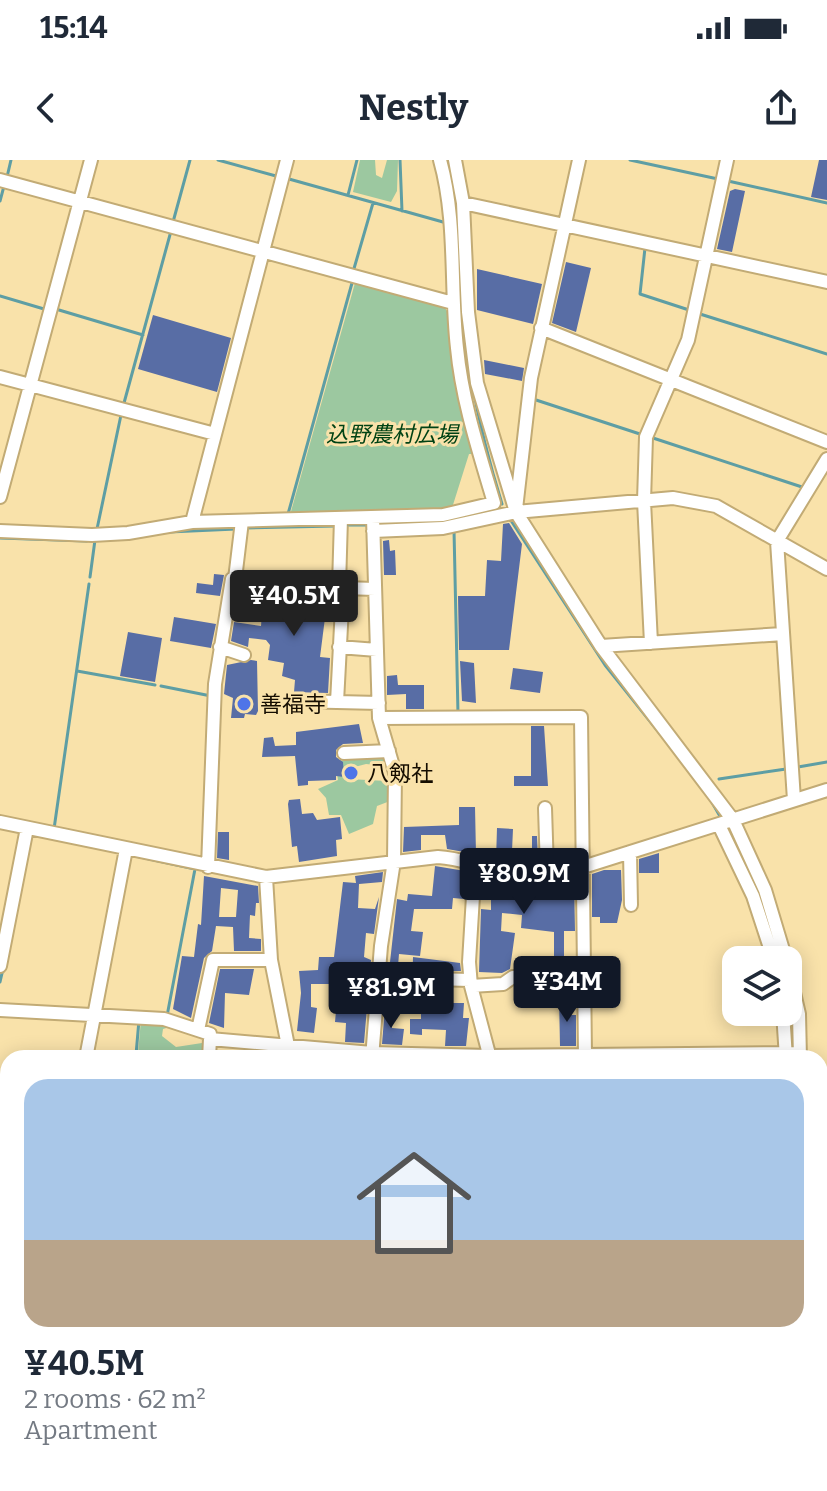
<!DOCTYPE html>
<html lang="en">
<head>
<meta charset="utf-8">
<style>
  body { margin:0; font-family:Bitter,"Noto Sans JP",serif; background:#f2f2f3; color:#1f2937; height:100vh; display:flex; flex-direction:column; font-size:30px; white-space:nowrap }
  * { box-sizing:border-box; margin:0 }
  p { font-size:26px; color:#747a83 }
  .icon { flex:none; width:44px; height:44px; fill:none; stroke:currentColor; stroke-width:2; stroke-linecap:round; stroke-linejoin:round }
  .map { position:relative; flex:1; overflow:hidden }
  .drawer { position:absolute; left:0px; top:890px; width:828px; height:442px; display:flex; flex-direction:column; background:#fff; border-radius:24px 24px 0 0; box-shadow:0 4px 20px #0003 }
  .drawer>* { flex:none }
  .controls { position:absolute; left:722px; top:786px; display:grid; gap:16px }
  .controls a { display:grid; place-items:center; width:80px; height:80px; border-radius:16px; background:#fff; box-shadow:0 4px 20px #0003; font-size:40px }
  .price { position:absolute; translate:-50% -68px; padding:0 18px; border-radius:8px; background:#111827; color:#fff; font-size:26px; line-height:52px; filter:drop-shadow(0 2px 4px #0008) }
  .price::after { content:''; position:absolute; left:50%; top:48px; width:24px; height:18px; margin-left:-12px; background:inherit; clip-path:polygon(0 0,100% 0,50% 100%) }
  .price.active { background:#222; color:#fff }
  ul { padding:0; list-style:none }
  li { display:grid; align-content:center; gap:16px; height:424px; padding:0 24px }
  li span { display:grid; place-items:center; height:248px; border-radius:24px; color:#555 }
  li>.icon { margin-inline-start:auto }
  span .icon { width:144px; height:144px; fill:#fffc; stroke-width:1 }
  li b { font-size:34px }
  .status { display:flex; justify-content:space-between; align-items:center; height:56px; padding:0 40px; background:#fff; direction:ltr }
  .status svg { height:22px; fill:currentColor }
  header { display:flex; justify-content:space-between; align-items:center; height:104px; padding:0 24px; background:#fff; font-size:36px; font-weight:700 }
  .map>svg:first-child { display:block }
  .built { fill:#f3d899 }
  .green { fill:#9cc8a0 }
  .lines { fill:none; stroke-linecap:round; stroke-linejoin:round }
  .stream { stroke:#5e9ea4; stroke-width:3 }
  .building { fill:#586da5; fill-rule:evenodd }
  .minor-casing { stroke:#c2ab75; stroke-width:16 }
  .major-casing { stroke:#a95b4f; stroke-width:20 }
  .minor { stroke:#fff; stroke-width:12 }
  .major { stroke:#fbb6af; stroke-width:16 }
  .poi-dot { fill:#4f74e8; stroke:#f9e2aa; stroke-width:3 }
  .labels { text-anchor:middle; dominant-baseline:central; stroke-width:6; stroke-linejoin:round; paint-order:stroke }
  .park-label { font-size:22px; font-style:italic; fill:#004214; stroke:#f9e2aa }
  .poi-label { font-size:22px; fill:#150d00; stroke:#f9e2aa; text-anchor:start }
</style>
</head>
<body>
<div class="status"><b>15:14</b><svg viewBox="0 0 49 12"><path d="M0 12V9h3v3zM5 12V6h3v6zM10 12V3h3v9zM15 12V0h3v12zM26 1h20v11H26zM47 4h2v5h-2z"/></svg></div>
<header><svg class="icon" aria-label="back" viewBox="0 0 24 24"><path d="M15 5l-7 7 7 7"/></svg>Nestly<svg class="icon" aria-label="share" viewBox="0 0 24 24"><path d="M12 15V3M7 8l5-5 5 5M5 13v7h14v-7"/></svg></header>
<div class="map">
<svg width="827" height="1331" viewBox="0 0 827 1331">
  <rect width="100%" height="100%" fill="#f9e2aa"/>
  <path class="built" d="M0,993L8,995V1182L0,1181Z"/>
  <path class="green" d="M360,0H375L376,15L382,18L387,0H398L397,31L391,42L353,32Z
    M355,123L444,146L449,155L475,294H469L452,348L290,355Z
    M383,597L386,606L366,604L347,609L348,619L387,621L390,641L377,646L373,664L349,674L341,655H329L326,638L318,629L338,620L335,601Z
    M141,860L173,866L163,869L162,876L176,887L202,883L206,886L205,898H159L138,893Z"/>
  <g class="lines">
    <path class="stream" d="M218,0L276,16
      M400,0L402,51
      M447,0L452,15
      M630,0L718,19
      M7,17L11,0
      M289,19L443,62
      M728,21L827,43
      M453,23L457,75
      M348,35L357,0
      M0,41L4,26
      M173,62L190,0
      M645,88L640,134L689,150
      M459,103C462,187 477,264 502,344
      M353,112L373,43
      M0,136L44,149
      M59,150L143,175
      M700,154L827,194
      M533,239L643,275
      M124,243L171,71
      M653,278L802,327
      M288,354L352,123
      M472,354L489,352
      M510,359L605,505L661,575
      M438,363L465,356
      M390,364H406
      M347,365H368
      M245,368L335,366
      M97,369L121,255
      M454,370L458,554
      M169,372L236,369
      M0,378L87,381
      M90,417L95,380
      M77,511L155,525
      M161,526L211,536
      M798,607L827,602
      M719,619L786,609
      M710,639L721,658
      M54,669L89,424
      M728,671L745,699
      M53,678L122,693
      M131,695L195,709L167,856
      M748,706L758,733
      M763,747L771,770
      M0,822L3,809
      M788,842L792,889
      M139,860L136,895L157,898
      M0,992L8,993
      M0,1183L8,1184
      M0,1232L8,1234
      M330,1324V1331
      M431,1324L432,1331
      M593,1324V1331
      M189,1331L191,1324
      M257,1331V1324"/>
  </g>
  <path class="building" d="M819,0H827V40L811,37Z
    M735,29L745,31L732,92L717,89L730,31Z
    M566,102L591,108L576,172L552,163Z
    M477,109L542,124L533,164L477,150Z
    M153,155L231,178L217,232L138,209Z
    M484,200L524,208L522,221L485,214Z
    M509,363L522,384L509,490H459L458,436H485L487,400L501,401L503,364Z
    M389,380L390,391L395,390L396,415H384L383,381Z
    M214,414L224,415L220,436L196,433L197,423L213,425Z
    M299,432L334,435L333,451L326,450L320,497L330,498L328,533L294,532L295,520L282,516L284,503L268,500L270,485L266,480L249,478L248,487L231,481L234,462L261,466L262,453H267L270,433L299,436Z
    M174,457L216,464L211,488L170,481Z
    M128,472L162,478L155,522L120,516Z
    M251,500L257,501L258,551L256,555L245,554L244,558H231L233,538L224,534L227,505Z
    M460,501L474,503L476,543L462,541Z
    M513,508L543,512L540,533L510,529Z
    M397,515L398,525H424V549H406V534L387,535V516Z
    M359,564L363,583L343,584L336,590V597L343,602L344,617L336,616V620L308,621V625L298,626L295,596L262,597L264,578L273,577L275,586L296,585V572Z
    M531,566H544L548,626H514V616H531Z
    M300,639L302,654L313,653L317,660L340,657L342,679L336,680L337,696L299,702L297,686L292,687L288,644L289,640Z
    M459,647H475L476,694L447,689L445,675H421V690L403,692L404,667L459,665Z
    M497,668L513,669L512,691L532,690V676H537L538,702L496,700Z
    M218,672H229V700L217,698Z
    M659,693V713H639V699Z
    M435,706L465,711L464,739L453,738L452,749H414L411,771L423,772L420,796L399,794L396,830L387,829L397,739L407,741L408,734L432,736Z
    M604,710H621L622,740L617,763H600V757H592V714Z
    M383,712L382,722L359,724L358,748L375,749L379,737L374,774L366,773L364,797L371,800L364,883L345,882L346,863L335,862L338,829L333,828L334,824H311V847L317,848L314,873L297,871L301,833L299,811L318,810L319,797H334L343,722L356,723L355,716Z
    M204,716L258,726L259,743H256L255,756L250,755L249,778L261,779V791H234L233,767L216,766L212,791L204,798L191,858L173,849L182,796L194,797L198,764L201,765ZM221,728L238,730L236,757H219Z
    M483,716L516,720L574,717L575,771H564V802H554V772L521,768L522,755L502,753L501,771L515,773L510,809L502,813L479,812L481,749L491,750V733L482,732Z
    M413,797L460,803L461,811H428L422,817L420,831L412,830Z
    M220,809H254L249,835L225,833L224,868L209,863Z
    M559,837H569V855H576V886H560Z
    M444,843H464L463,858H469L466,886H445L446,870L422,869V875L410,874V859H421V849Z
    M385,847L394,848L392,868L404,869L402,885L382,884Z"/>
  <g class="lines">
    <defs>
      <path id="minor" d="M455,0L463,43L468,152L477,223L516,352L601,486L733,660L765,730L786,800
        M0,20L453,143
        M463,43L827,122
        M541,168L827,282
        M0,217L215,274
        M0,337L91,0
        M516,349L531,218L579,0
        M192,362L287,0
        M0,371L92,375L128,373L192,362L443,355L494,343C479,292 462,241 457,188C450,127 457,60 440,0
        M373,371L443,368L516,352L673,338L716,346L827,409
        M235,419L242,361
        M339,426L343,428L337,542L379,543
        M343,428L375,429
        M651,483L644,341L646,277L688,180L727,0
        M601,486L783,474
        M220,487L244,495
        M339,487L377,490
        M295,541L337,542
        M379,558L581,557L585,895
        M344,593L389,591
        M794,640L777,381L827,299
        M545,648L547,710
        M0,662L266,717L438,697C459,698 474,705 494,709C523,714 554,710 583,707L827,630
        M719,665L753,736L774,800
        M630,692L631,745
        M475,703L469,802L471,826L490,898
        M208,707L215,524L232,419L339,426L341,358
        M266,717L271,800L288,886
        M0,806L27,668
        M788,807L799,854L800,898
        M471,826L503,824L513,817
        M377,838L428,840L431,819L470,820
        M0,850L164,859L210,874V879L372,893L489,896L800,893
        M783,852L786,898
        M198,870L213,800H271
        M86,898L126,689
        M209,898L210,879
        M372,898L381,786L394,701L395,613L379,558L373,358
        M820,979L827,980
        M0,985L8,987
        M294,1324V1331
        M368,1324L369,1331
        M494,1324V1331
        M800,1324V1331
        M200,1331L201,1324"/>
      <path id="major" d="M0,1197L8,1198
        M0,1215L8,1216
        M820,1322L827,1323
        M735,1324L785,1331"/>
    </defs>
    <use href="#minor" class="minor-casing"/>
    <use href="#major" class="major-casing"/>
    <use href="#minor" class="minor"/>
    <use href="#major" class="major"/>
  </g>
  <g class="poi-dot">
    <circle cx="244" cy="544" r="8"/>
    <circle cx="351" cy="613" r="8"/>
  </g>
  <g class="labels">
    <g class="park-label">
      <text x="392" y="274">込野農村広場</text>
    </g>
    <g class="poi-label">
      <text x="260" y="544">善福寺</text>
      <text x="367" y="613">八剱社</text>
    </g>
  </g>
</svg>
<div class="controls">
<a><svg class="icon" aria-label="layers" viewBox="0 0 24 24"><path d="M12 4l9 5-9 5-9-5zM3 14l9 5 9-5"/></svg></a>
</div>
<b class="price active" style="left:294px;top:478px">¥40.5M</b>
<b class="price" style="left:524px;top:756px">¥80.9M</b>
<b class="price" style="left:567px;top:864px">¥34M</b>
<b class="price" style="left:391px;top:870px">¥81.9M</b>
<section class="drawer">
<ul>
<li><span style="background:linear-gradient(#a9c7e8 65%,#b9a48a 0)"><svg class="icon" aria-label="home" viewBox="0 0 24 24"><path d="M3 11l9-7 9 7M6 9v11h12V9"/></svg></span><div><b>¥40.5M</b><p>2 rooms · 62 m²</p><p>Apartment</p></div></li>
</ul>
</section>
</div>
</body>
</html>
